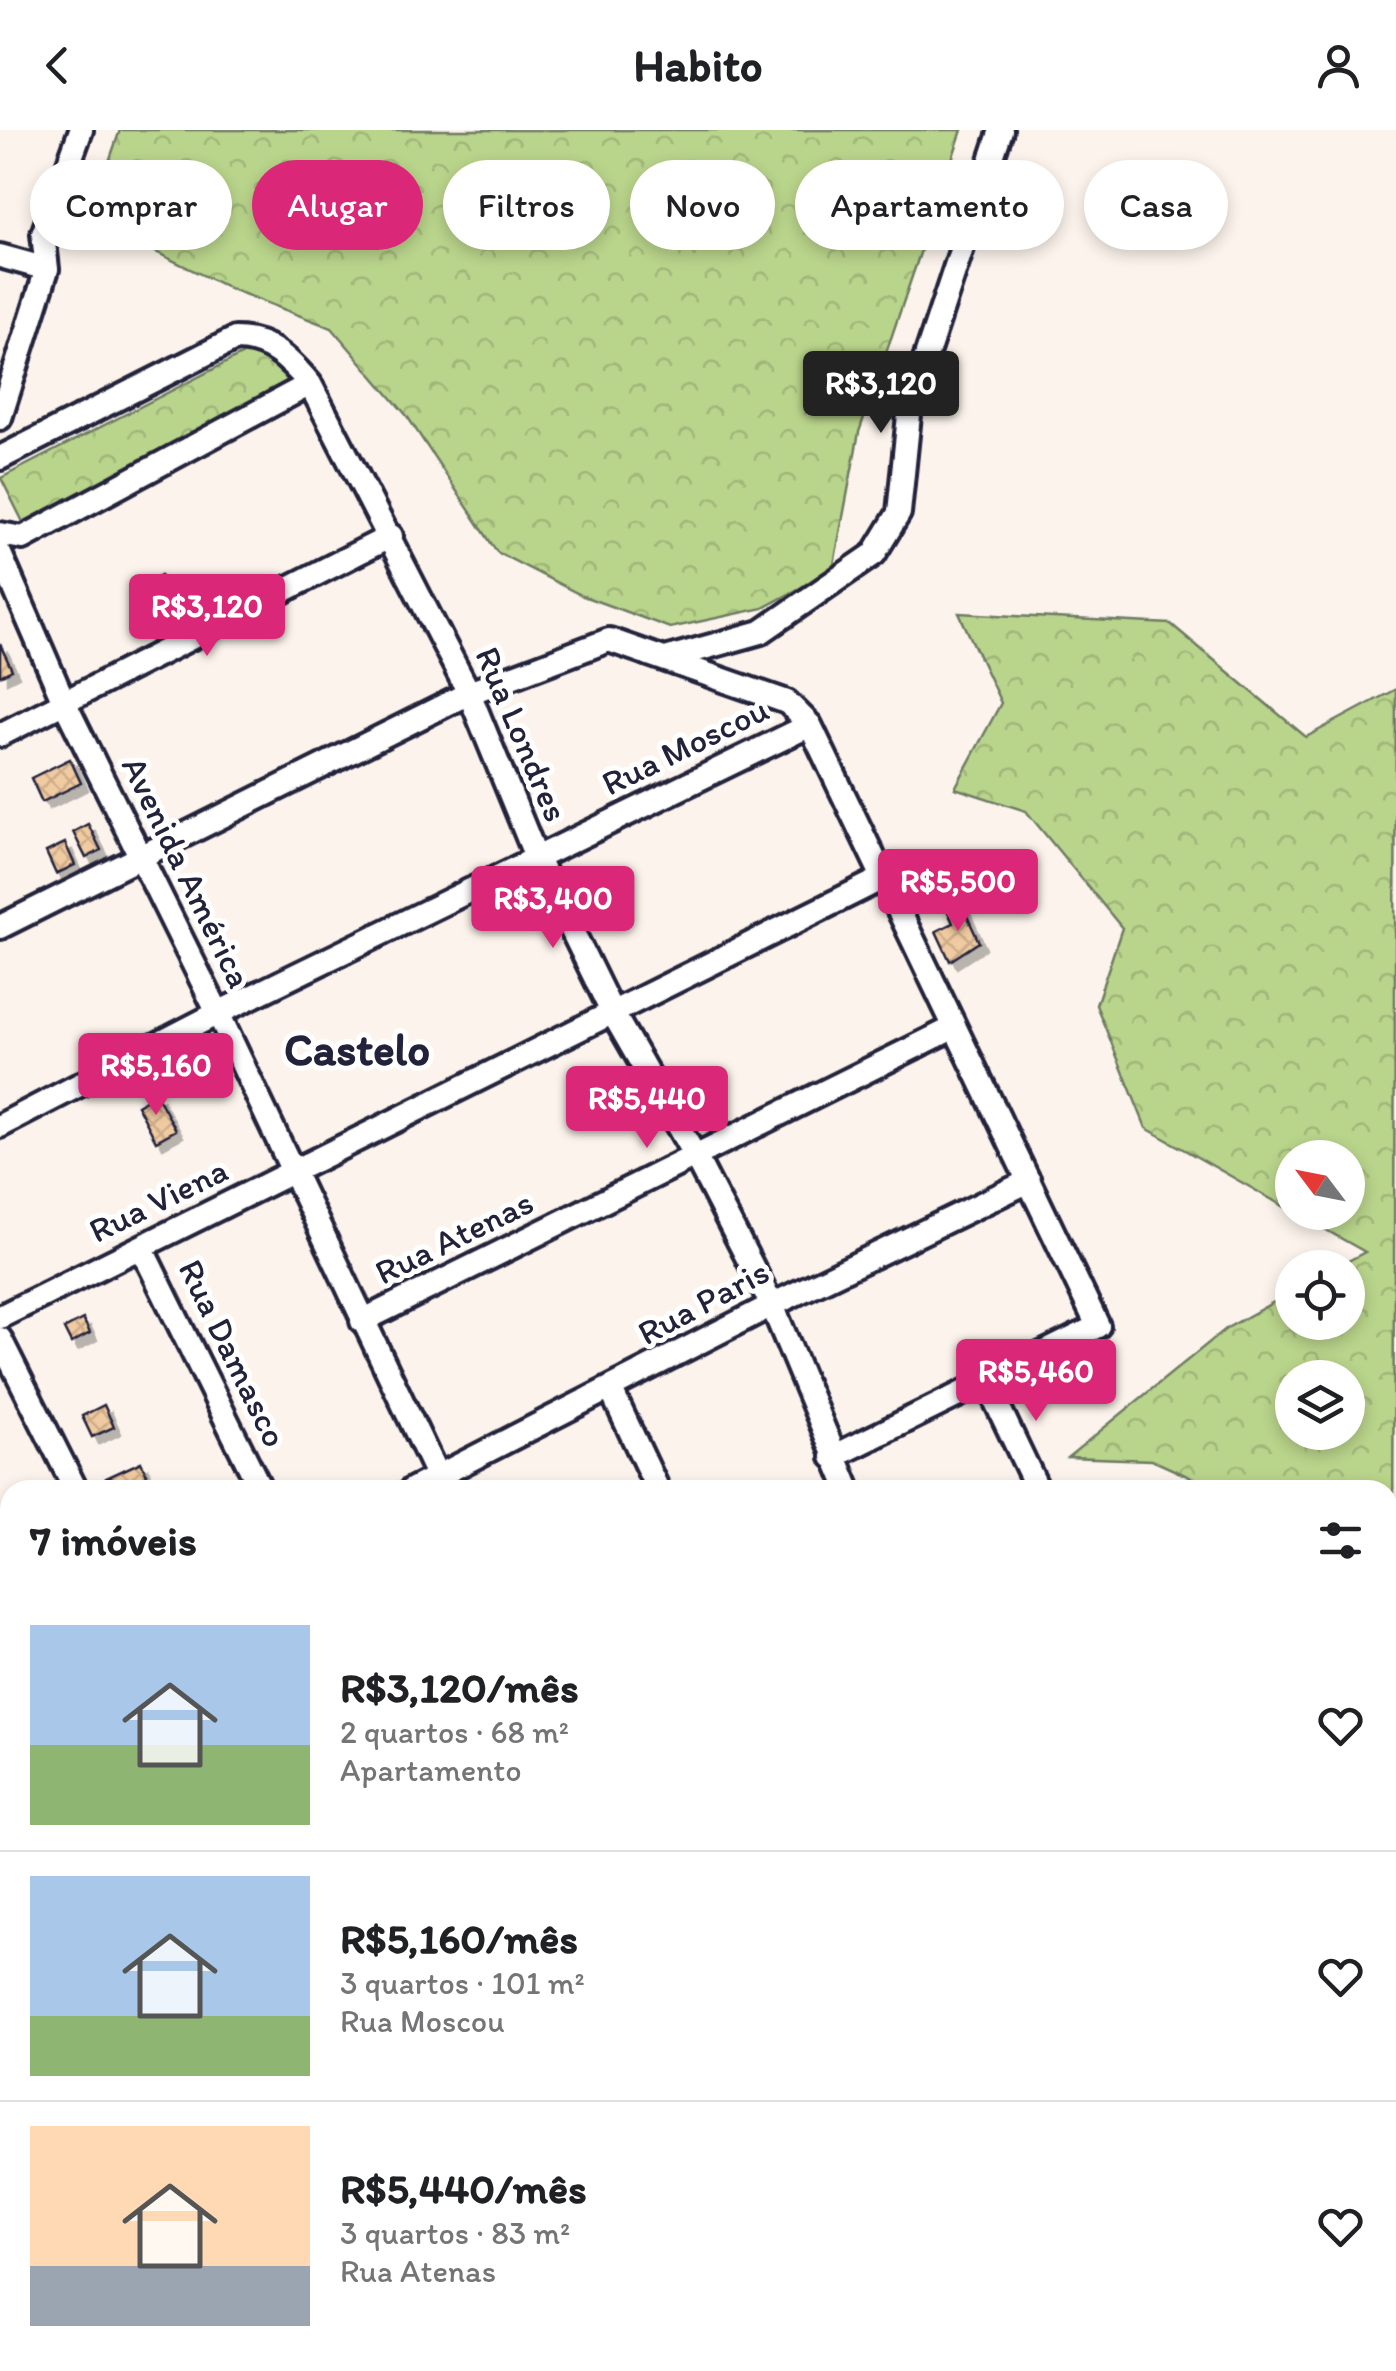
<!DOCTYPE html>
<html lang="pt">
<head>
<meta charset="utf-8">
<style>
  body { margin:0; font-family:Itim,sans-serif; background:#f6f6f6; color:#202124; height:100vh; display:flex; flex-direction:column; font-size:38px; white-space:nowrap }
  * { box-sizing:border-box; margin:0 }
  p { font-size:32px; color:#757577 }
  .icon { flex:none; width:55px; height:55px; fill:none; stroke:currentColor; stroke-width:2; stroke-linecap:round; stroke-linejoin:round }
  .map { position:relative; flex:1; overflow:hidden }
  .sheet { position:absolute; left:0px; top:1350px; width:1398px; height:892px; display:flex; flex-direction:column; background:#fff; border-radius:30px 30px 0 0; box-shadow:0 5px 15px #0003 }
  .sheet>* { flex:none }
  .guide { position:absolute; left:30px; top:30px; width:1338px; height:90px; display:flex; gap:20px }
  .needle { width:65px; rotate:302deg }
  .buttons { position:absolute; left:1275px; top:1010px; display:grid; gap:20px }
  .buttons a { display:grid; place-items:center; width:90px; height:90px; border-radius:50%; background:#fff; box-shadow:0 5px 15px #0003; font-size:50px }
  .price { position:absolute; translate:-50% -85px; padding:0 22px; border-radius:10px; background:#db2777; color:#fff; font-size:32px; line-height:65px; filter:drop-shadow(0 2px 5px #0008) }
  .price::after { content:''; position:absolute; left:50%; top:60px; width:30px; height:22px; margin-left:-15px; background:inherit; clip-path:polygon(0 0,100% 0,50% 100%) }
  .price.current { background:#222; color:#fff }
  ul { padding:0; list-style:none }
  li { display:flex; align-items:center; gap:30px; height:250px; padding:0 30px }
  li+li { border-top:2px solid #e0e0e0 }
  li span { display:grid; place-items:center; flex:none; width:280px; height:200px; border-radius:0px; color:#555 }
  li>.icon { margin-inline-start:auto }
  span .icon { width:120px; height:120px; fill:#fffc; stroke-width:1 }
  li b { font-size:42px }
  h2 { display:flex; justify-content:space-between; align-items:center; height:120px; padding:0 30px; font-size:42px }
  .pill { padding:0 35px; border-radius:45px; background:#fff; box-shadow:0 5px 15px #0003; font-size:35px; line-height:90px }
  .pill.current { background:#db2777; color:#fff }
  header { display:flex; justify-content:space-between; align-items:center; height:130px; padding:0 30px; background:#fff; font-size:45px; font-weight:700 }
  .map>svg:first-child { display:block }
  .forest { fill:url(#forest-crowns); stroke:#6e7b63; stroke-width:2.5; fill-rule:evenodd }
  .building { fill:url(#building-cross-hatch); stroke:#22223b; stroke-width:2.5; filter:url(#shadow) }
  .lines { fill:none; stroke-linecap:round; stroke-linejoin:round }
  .minor-casing { stroke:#22223b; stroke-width:30 }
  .path { stroke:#22223b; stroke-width:4; stroke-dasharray:2.5 8; stroke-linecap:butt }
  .minor { stroke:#fff; stroke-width:22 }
  .rail { stroke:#22223b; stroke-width:5; stroke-dasharray:15 8; stroke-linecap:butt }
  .labels { text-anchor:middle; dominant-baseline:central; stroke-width:10; stroke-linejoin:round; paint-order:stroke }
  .street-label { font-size:35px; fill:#22223b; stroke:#fff }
  .district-label { font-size:45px; font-weight:bold; fill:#22223b; stroke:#fff }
</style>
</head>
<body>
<header><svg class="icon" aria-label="back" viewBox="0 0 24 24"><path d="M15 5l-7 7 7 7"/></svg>Habito<svg class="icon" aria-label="person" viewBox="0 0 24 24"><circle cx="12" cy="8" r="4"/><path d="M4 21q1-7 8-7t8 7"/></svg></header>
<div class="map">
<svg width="1396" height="2241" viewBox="0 0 1396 2241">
  <defs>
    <pattern id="forest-crowns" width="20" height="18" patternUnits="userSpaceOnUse" patternTransform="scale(2.5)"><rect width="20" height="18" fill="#b9d48b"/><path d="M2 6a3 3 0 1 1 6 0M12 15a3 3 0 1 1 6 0" fill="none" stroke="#9fb679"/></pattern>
    <pattern id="building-cross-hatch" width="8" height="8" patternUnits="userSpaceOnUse" patternTransform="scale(2.5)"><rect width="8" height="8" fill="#f0caa0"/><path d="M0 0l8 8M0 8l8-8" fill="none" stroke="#cead8b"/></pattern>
    <filter id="shadow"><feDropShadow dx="7" dy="7" stdDeviation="0" flood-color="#0004"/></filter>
  </defs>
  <rect width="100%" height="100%" fill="#fcf4ec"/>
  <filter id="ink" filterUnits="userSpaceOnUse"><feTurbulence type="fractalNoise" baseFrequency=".01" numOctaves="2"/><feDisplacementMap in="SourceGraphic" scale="20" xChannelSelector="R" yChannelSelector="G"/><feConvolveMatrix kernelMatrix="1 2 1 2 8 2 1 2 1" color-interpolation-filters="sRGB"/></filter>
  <g filter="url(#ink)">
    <path class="forest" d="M120,0H962L859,302L833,440L763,478L670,498L583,466L497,422L407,286L332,198L231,159L89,89Z
      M255,218L273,229L289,253L23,392L1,348Z
      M959,483L1171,494L1306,607L1396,559L1393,1430L1388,1428V1360H1218L1152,1330L1068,1327L1227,1198L1292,1162V1192H1348V1138L1337,1137L1365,1122L1296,1083L1348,1082V1028H1292V1081L1146,998L1096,875L1122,798L1026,681L955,658L1001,573ZM1292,1248H1348V1302H1292Z"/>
    <path class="building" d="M161,445L178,478L169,483L153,449Z
      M144,450L163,487L149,494L130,457Z
      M0,514L12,540L0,546Z
      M70,629L81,653L42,672L31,648Z
      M88,694L101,720L86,728L73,702Z
      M65,713L75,735L56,744L46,722Z
      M962,775L979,812L950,831L936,801L953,793L948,782Z
      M156,964L176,1000L156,1011L137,975Z
      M83,1189L90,1203L71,1213L64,1199Z
      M104,1275L114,1297L92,1307L82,1286Z
      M141,1332L150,1352L134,1360H112L106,1348Z
      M8,1633L10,1648L0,1653V1637Z"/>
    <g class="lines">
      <defs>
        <path id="minor" d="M0,126L47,139
          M0,288L47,139L43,104L81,0
          M0,328L235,209C269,209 289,229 310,254L469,563L536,727L611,880L695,1026L772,1175L849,1360
          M0,404L23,408L310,254
          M0,424L64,572L218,883L444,1360
          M665,529L761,502L874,424L899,383L910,275L1001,0
          M0,605L391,406
          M0,797L469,563L609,510L787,572L810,595L1098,1196L833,1327
          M0,996L218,883L810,595
          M141,1117L261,1360
          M0,1187L883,748
          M362,1191L953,898
          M0,1209L76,1360
          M986,1251L1038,1360
          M611,1260L658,1360
          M411,1360L772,1175L1029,1051
          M0,1554L10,1549
          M0,1583L10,1603
          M1388,1696H1396
          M0,1908L10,1902
          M0,1953L10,1975
          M129,2241L146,2232"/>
      </defs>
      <use href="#minor" class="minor-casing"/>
      <path class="path" d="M1388,1496L1396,1499"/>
      <use href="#minor" class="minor"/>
      <path class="rail" d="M1388,1736L1396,1737
        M212,2241L229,2232"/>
    </g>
  </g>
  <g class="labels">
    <g class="street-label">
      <text transform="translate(522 604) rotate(67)">Rua Londres</text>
      <text transform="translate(685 616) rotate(-26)">Rua Moscou</text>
      <text transform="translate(187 742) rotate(64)">Avenida América</text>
      <text transform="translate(158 1070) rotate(-26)">Rua Viena</text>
      <text transform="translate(454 1107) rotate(-26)">Rua Atenas</text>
      <text transform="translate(703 1172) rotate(-28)">Rua Paris</text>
      <text transform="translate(233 1223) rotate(64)">Rua Damasco</text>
    </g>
    <g class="district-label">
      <text x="357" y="919">Castelo</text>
    </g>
  </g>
</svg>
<div class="buttons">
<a><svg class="needle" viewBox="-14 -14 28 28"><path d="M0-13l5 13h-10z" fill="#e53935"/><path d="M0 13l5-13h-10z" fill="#757577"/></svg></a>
<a><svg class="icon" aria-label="locate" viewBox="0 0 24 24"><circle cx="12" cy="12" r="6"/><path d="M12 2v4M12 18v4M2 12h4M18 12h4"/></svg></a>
<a><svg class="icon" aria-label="layers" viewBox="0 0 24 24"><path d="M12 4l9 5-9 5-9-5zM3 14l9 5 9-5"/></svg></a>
</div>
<b class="price current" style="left:881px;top:306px">R$3,120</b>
<b class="price" style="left:207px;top:529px">R$3,120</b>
<b class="price" style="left:958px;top:804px">R$5,500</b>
<b class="price" style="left:553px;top:821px">R$3,400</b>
<b class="price" style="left:156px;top:988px">R$5,160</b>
<b class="price" style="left:647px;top:1021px">R$5,440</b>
<b class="price" style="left:1036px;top:1294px">R$5,460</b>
<div class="guide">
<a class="pill">Comprar</a>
<a class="pill current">Alugar</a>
<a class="pill">Filtros</a>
<a class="pill">Novo</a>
<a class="pill">Apartamento</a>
<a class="pill">Casa</a>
</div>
<section class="sheet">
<h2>7 imóveis<svg class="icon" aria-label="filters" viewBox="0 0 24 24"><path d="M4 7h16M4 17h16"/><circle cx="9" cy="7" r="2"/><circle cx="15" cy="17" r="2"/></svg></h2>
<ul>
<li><span style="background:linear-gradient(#a9c7e8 60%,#8fb573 0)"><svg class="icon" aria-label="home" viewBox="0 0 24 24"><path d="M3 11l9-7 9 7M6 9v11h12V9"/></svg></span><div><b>R$3,120/mês</b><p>2 quartos · 68 m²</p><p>Apartamento</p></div><svg class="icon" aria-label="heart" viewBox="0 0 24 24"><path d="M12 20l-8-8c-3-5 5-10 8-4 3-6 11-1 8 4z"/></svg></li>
<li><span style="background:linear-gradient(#a9c7e8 70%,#8fb573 0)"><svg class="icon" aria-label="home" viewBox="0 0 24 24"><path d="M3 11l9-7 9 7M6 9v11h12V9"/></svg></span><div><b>R$5,160/mês</b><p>3 quartos · 101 m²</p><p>Rua Moscou</p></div><svg class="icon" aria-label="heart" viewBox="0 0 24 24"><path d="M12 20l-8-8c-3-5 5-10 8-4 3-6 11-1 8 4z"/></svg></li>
<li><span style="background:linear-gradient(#ffd9b3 70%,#9aa5b1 0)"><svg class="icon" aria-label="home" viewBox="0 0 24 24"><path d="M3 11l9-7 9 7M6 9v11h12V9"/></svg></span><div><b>R$5,440/mês</b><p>3 quartos · 83 m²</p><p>Rua Atenas</p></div><svg class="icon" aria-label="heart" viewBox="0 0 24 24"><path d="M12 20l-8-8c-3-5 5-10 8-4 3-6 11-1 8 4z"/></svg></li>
</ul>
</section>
</div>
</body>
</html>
